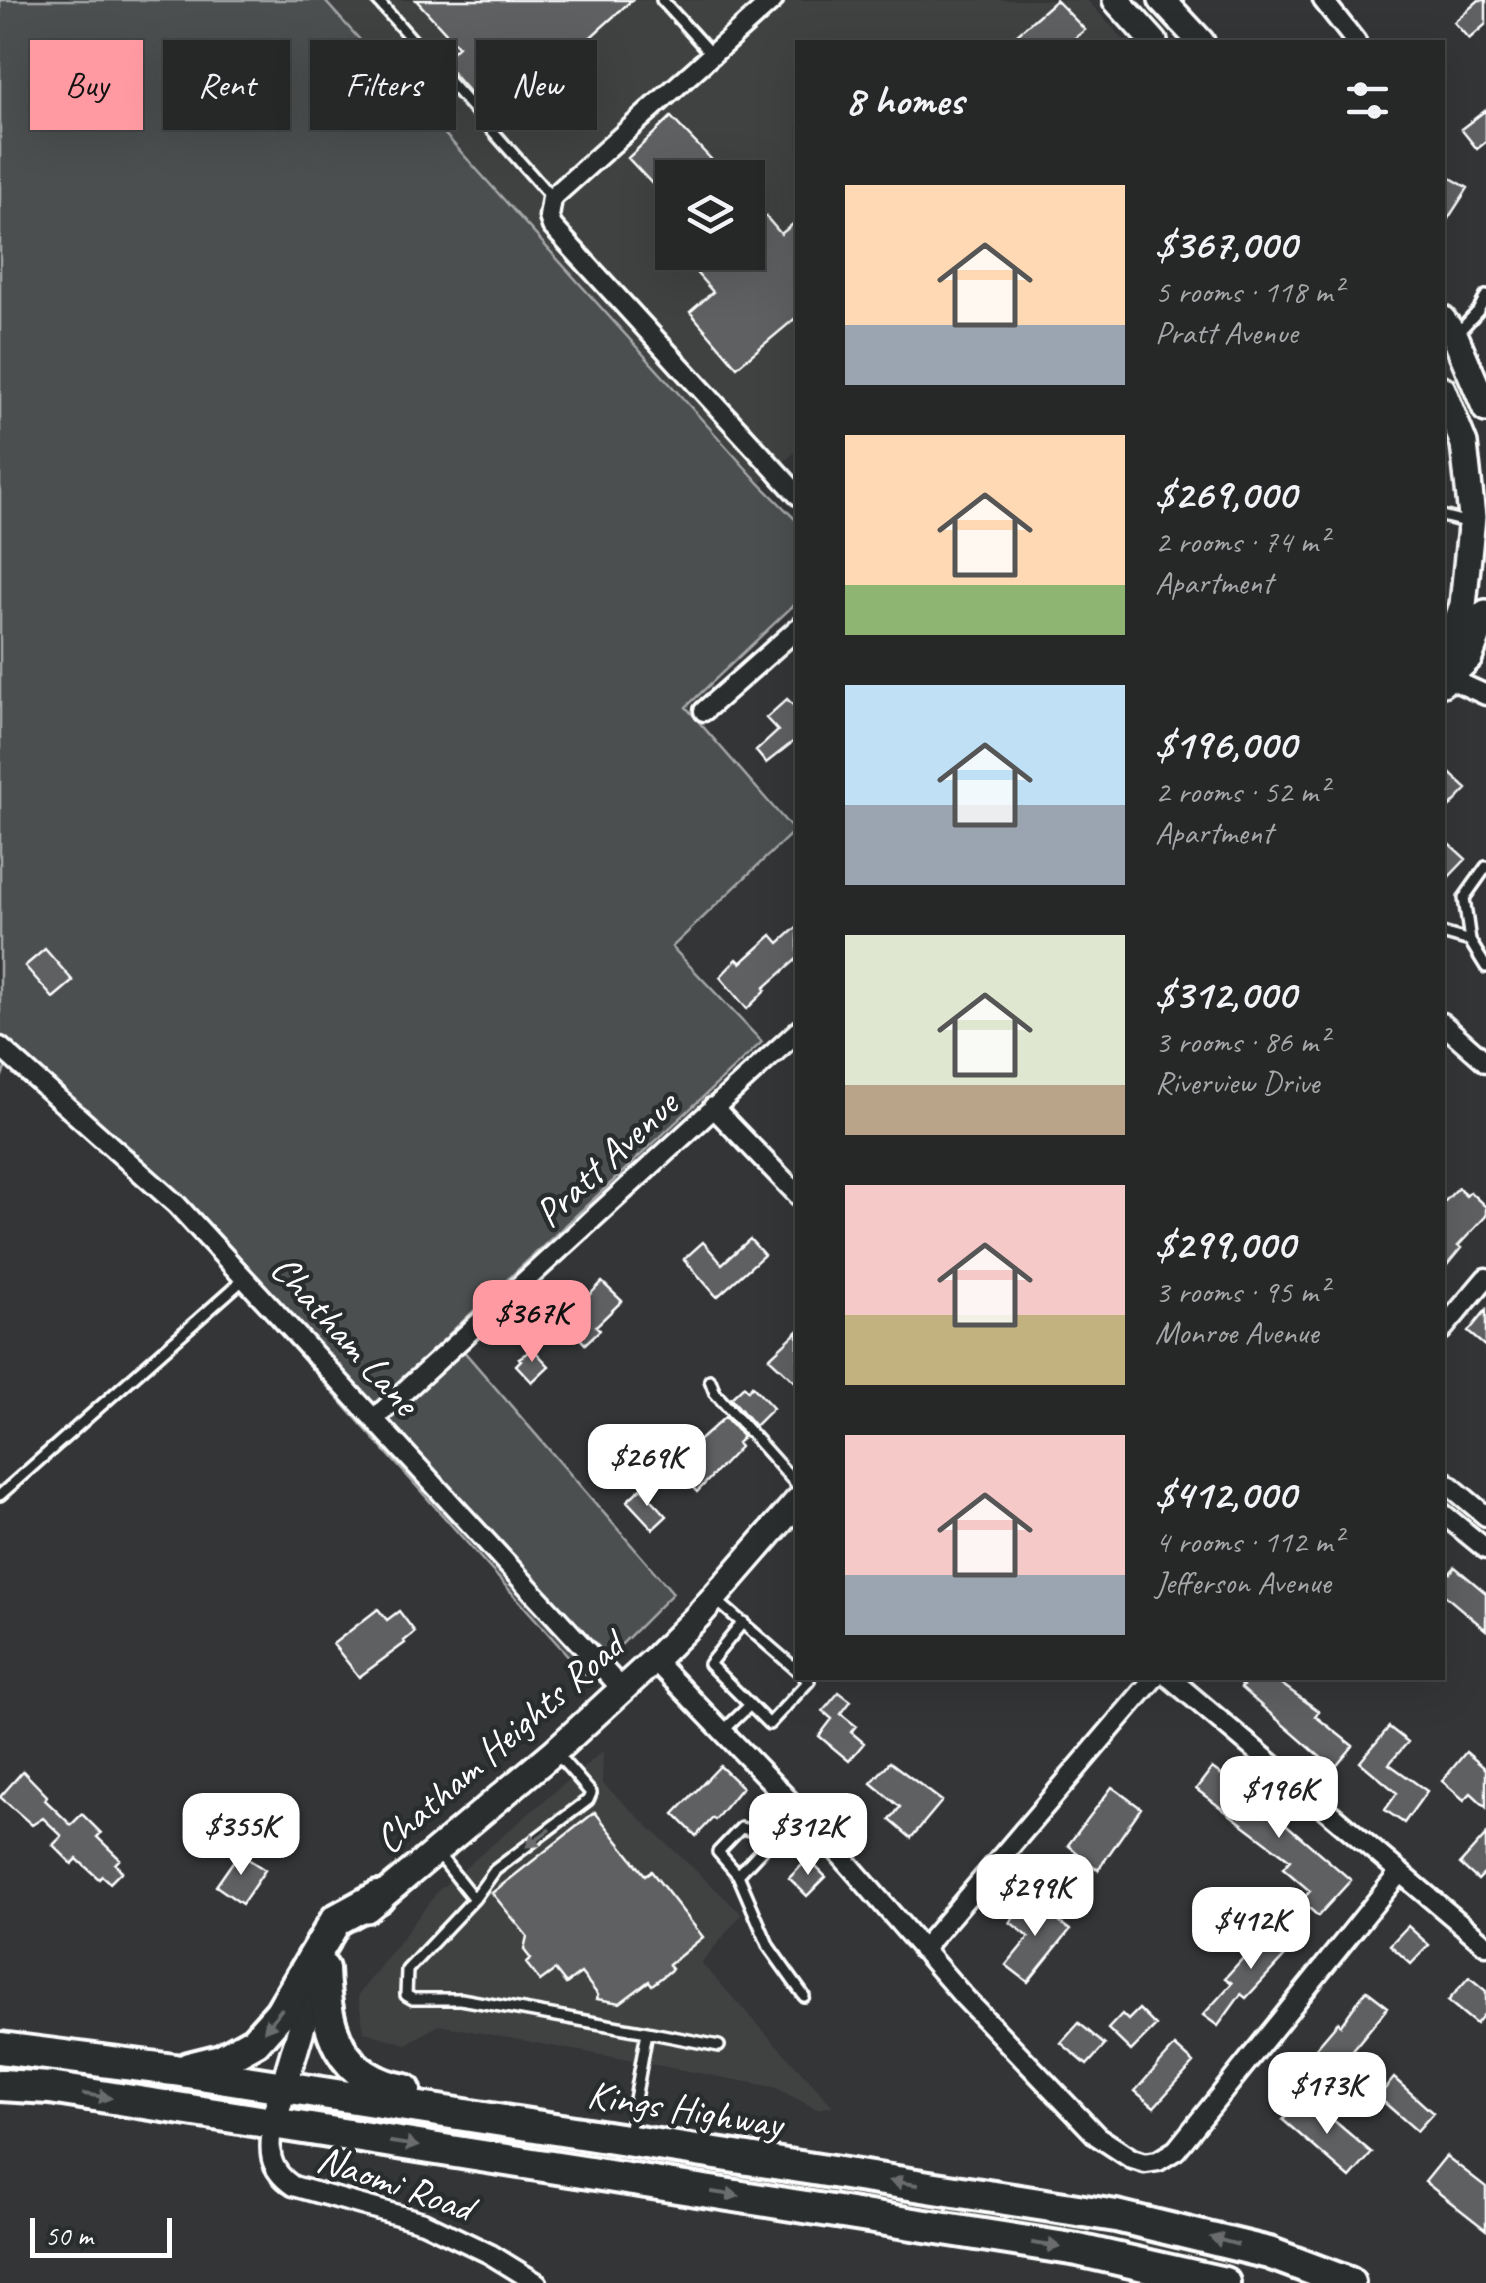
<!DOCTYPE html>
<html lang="en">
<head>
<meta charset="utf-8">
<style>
  body { margin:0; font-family:Caveat,sans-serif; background:#323434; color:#f1f3f6; height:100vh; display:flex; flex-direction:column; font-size:38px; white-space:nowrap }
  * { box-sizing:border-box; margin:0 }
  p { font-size:32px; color:#a4a6a8 }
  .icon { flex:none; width:55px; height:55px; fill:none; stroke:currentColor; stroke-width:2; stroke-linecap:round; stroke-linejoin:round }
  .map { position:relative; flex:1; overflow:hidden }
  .drawer { position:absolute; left:795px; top:40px; width:650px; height:1640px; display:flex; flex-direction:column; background:#262828; border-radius:0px; box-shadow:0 10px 40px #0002,0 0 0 2px #424445 }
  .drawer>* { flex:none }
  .top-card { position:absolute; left:30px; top:40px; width:615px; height:90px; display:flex; gap:20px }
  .tools { position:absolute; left:655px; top:160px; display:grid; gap:20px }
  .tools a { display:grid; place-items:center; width:110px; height:110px; border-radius:0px; background:#262828; box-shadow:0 10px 40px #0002,0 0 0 2px #424445; font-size:50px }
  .scale { position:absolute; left:30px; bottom:25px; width:142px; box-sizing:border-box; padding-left:10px; border:5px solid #fff; border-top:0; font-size:28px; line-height:35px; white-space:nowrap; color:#fff; -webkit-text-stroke:8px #2a2d2e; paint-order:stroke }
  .price { position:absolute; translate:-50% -85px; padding:0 22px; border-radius:20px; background:#fff; color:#222; font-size:32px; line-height:65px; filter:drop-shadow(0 2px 5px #0008) }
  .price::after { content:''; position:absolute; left:50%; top:60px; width:30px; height:22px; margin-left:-15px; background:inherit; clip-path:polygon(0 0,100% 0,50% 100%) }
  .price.on { background:#ff9aa2; color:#111 }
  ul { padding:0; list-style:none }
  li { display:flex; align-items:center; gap:30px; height:250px; padding:0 50px }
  li span { display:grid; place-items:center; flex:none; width:280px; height:200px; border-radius:0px; color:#555 }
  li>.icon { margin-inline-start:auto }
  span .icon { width:120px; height:120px; fill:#fffc; stroke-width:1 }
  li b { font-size:42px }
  h2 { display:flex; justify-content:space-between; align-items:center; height:120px; padding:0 50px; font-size:42px }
  .pill { padding:0 35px; border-radius:0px; background:#262828; box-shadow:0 10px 40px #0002,0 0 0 2px #424445; font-size:35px; line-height:90px }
  .pill.on { background:#ff9aa2; color:#111 }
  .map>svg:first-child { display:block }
  .built { fill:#404243; fill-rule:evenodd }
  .green { fill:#4c4f50; stroke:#a6a7a8; stroke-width:2.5 }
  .building { fill:#5f6162; stroke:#fff; stroke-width:2.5 }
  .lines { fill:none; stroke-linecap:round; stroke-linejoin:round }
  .lane-casing { stroke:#fff; stroke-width:16 }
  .street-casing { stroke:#fff; stroke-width:25 }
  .secondary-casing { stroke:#fff; stroke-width:32 }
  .primary-casing { stroke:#fff; stroke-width:38 }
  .lane { stroke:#2a2d2e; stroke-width:9 }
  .street { stroke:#2a2d2e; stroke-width:18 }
  .secondary { stroke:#2a2d2e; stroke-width:25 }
  .primary { stroke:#2a2d2e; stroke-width:30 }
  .oneway { fill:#6a6c6d }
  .labels { text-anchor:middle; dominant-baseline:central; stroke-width:9; stroke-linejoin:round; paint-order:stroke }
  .street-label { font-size:40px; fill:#fff; stroke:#2a2d2e }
</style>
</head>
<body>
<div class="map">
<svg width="1486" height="2283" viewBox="0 0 1486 2283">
  <rect width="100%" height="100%" fill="#333536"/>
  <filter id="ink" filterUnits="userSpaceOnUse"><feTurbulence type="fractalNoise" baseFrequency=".01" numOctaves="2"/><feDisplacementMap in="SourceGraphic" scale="20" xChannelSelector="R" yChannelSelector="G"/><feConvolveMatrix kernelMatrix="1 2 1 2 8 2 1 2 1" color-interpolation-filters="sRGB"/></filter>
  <g filter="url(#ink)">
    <path class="built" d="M324,0H1087L1126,42H798L797,450L760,484ZM672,178H748V252H672Z
      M603,1751L602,1783L742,1914L701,1963L833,2106L817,2109L774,2087L439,2025L406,2044L364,2032L358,1995L439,1890Z"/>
    <path class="green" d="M0,0H324L760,484L797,521V602L686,707L794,831L672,947L762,1042L449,1334L673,1593L588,1678L174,1215L6,1066L0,1081Z"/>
    <path class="building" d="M416,0H632L514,106L494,84L476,100L442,61L458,46Z
      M1056,0L1085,30L1070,42H1008Z
      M1479,0H1486V24L1469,39L1454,22Z
      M1486,110V142L1477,149L1461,129Z
      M671,117L729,178H672V205L628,158Z
      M1442,173L1468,188L1442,228Z
      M748,196L781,234L798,220V316L737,367L690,312L713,292L678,252H748Z
      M787,699L798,710V738L766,763L756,751L778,731L766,718Z
      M1442,766L1467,789L1442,815Z
      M1442,837L1466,859L1442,884Z
      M798,926V958L764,988L766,990L747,1009L720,977L737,959L741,963L772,935L779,943Z
      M45,949L73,981L53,998L25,966Z
      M1458,1188L1466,1196L1470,1192L1486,1207V1216L1458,1246L1461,1248L1442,1271V1204Z
      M750,1239L764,1255L717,1297L684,1259L703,1242L722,1264Z
      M602,1282L622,1301L596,1326L600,1330L585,1344L558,1315L573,1301L578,1307Z
      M1486,1310V1347L1468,1332Z
      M798,1331V1385L769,1358Z
      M533,1349L549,1366L532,1382L516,1365L521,1360L519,1358Z
      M744,1386L748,1391L752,1386L773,1408L755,1426L731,1398Z
      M725,1417L743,1437L737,1443L740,1447L697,1492L672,1465Z
      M641,1488L667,1516L653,1529L627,1501Z
      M1442,1567L1450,1573L1455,1567L1486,1593V1630L1442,1593Z
      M378,1609L387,1620L399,1611L415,1632L404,1641L405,1643L359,1677L333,1644Z
      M1234,1678H1273L1319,1711L1315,1716L1353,1746L1334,1769L1241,1688L1243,1686Z
      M839,1692L851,1701L841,1714L856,1726L851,1732L864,1743L849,1761L819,1736L832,1719L823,1711Z
      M1389,1727L1408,1742L1389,1764L1427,1791L1404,1823L1385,1810L1397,1793L1360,1762Z
      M1466,1752L1486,1769V1807L1471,1793L1464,1800L1442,1781Z
      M890,1762L942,1801L911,1838L890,1820L900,1807L871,1783Z
      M720,1766L742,1787L715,1820L713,1818L696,1836L674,1814Z
      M1212,1768L1260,1802L1351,1880L1318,1916L1301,1901L1310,1891L1283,1868L1290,1860L1196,1789Z
      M23,1771L47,1796L45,1800L71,1825L82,1814L101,1833L97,1837L120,1859L115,1864L122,1871L110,1883L102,1876L99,1879L77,1859L72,1864L53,1845L62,1836L43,1818L32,1825L0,1797Z
      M1112,1787L1141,1808L1098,1870L1068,1845Z
      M595,1812L645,1875L651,1871L703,1937L669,1965L672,1969L666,1974L652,1985L649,1981L620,2003L597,1999L598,1995L581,1973L566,1984L555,1970L540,1981L526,1963L531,1959L524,1950L527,1936L492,1893Z
      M1486,1835V1872L1478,1880L1460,1864Z
      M239,1853L265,1870L242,1904L216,1886Z
      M808,1859L826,1877L807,1896L789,1878Z
      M1029,1899L1070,1930L1028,1982L1006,1965L1029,1937L1010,1922Z
      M1272,1926L1295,1945L1246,1998L1241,1994L1218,2026L1203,2015L1232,1983L1225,1978Z
      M1408,1926L1429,1945L1411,1964L1390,1945Z
      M1469,1977L1486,1991V2012L1476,2024L1448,2001Z
      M1366,1990L1388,2007L1338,2068L1315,2049L1338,2022L1341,2025Z
      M1139,2009L1156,2026L1131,2051L1108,2029L1122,2014L1128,2020Z
      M1079,2023L1105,2045L1087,2065L1061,2043Z
      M1175,2046L1194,2063L1154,2107L1135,2091Z
      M1394,2078L1433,2113L1417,2131L1378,2097Z
      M1304,2095L1372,2153L1350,2178L1283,2120Z
      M1446,2156L1486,2187V2230L1425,2182Z"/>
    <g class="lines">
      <defs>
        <path id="lane" d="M377,0L552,198
          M662,0L711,54
          M1457,334L1478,311L1486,296
          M1442,516L1469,523
          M1486,867L1464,898L1470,941L1486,967
          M1442,933L1470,941
          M710,1380L715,1393L798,1486
          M0,1495L244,1279
          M716,1600L798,1671
          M743,1622L709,1664L769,1724L809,1681L805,1678
          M722,1732L750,1705
          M556,1753L591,1793L588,1800L495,1870L474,1899L407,1970L406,1995L413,1999H461L647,2032L629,2133
          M798,1811L738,1875L769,1947L804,1996
          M439,1855L474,1899
          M738,1875L718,1852L741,1828L774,1836
          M647,2032L719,2046"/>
        <path id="street" d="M773,0L552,198L549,217L552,226L798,495
          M1323,0L1356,42
          M1446,677L1486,695
          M704,711L798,628
          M1442,1023L1486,1062
          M0,1047L177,1205L621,1688
          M713,1107L798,1195
          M1442,1330L1486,1278
          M374,1419L798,1031
          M1442,1479L1486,1516
          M1442,1513L1486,1549
          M654,1660L831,1844L964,1997L1097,2136L1132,2159L1145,2163L1158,2161L1176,2150L1400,1872
          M1170,1678L1486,1945
          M922,1950L1154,1678
          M273,2123C268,2151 268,2169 293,2186L423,2222L490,2254L537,2283"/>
        <path id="secondary" d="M1116,0L1154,42
          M1162,0L1201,42
          M1442,319L1455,336L1486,409
          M1442,389L1464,444L1472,517L1463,605L1446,651V677
          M1442,683L1469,658L1486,613
          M367,1909L555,1751L654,1660L698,1616L798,1501
          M273,2123L306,2012L323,1970"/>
        <path id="primary" d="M323,1969C325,2029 339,2079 405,2090
          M0,2048L174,2070L1116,2216L1269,2253L1349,2283
          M189,2068L221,2060L255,2041L280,2013L336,1920L378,1897
          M0,2085L50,2088L1078,2250L1224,2283"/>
      </defs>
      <use href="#lane" class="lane-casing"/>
      <use href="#street" class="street-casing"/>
      <use href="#secondary" class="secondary-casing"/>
      <use href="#primary" class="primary-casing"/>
      <use href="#lane" class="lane"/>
      <use href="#street" class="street"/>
      <use href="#secondary" class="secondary"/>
      <use href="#primary" class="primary"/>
    </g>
    <defs><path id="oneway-solid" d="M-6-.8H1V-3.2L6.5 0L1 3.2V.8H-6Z" transform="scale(2.5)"/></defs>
    <g class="oneway">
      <use href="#oneway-solid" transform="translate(538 1838) rotate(143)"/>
      <use href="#oneway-solid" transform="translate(273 2020) rotate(128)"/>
      <use href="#oneway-solid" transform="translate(97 2096) rotate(9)"/>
      <use href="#oneway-solid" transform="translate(404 2144) rotate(9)"/>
      <use href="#oneway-solid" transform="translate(904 2183) rotate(-171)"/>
      <use href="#oneway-solid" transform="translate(725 2194) rotate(9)"/>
      <use href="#oneway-solid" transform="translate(1224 2241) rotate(-165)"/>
      <use href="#oneway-solid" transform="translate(1046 2245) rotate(9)"/>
    </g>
  </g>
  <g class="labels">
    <g class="street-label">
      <text transform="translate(606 1159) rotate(-43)">Pratt Avenue</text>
      <text transform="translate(345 1335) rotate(48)">Chatham Lane</text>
      <text transform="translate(499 1743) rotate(-41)">Chatham Heights Road</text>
      <text transform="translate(685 2109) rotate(9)">Kings Highway</text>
      <text transform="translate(395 2183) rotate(19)">Naomi Road</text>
    </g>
  </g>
</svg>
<div class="tools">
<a><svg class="icon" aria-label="layers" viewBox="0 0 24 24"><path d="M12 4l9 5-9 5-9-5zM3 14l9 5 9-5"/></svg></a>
</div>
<div class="scale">50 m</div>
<b class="price on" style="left:532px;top:1365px">$367K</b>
<b class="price" style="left:647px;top:1509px">$269K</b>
<b class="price" style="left:1279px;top:1841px">$196K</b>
<b class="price" style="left:241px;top:1878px">$355K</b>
<b class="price" style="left:808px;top:1878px">$312K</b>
<b class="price" style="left:1035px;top:1939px">$299K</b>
<b class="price" style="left:1251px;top:1972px">$412K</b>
<b class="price" style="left:1327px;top:2137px">$173K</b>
<div class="top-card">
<a class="pill on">Buy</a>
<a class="pill">Rent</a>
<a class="pill">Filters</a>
<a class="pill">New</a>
</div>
<section class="drawer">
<h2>8 homes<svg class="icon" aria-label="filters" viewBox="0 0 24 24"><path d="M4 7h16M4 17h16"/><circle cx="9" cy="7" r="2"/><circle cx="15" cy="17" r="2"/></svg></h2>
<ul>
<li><span style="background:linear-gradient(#ffd9b3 70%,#9aa5b1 0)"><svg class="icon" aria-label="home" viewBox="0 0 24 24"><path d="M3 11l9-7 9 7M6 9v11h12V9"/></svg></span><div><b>$367,000</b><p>5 rooms · 118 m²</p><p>Pratt Avenue</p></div></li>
<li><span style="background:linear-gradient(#ffd9b3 75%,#8fb573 0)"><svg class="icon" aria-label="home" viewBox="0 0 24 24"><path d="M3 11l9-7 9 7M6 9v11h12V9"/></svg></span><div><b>$269,000</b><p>2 rooms · 74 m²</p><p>Apartment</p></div></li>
<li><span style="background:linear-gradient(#bfe0f5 60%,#9aa5b1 0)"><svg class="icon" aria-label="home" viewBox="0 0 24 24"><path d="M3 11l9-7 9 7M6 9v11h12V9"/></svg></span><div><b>$196,000</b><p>2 rooms · 52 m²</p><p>Apartment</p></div></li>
<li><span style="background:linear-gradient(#dfe7d0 75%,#b9a48a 0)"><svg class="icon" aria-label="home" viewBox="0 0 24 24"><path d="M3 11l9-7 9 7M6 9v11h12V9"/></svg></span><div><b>$312,000</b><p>3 rooms · 86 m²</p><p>Riverview Drive</p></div></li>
<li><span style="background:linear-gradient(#f6c9c9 65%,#c2b280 0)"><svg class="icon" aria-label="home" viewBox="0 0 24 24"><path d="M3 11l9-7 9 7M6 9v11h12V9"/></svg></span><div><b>$299,000</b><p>3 rooms · 95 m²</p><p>Monroe Avenue</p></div></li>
<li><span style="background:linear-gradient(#f6c9c9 70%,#9aa5b1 0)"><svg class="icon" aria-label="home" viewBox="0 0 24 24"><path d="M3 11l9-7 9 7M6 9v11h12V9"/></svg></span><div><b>$412,000</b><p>4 rooms · 112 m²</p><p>Jefferson Avenue</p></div></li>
</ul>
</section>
</div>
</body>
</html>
